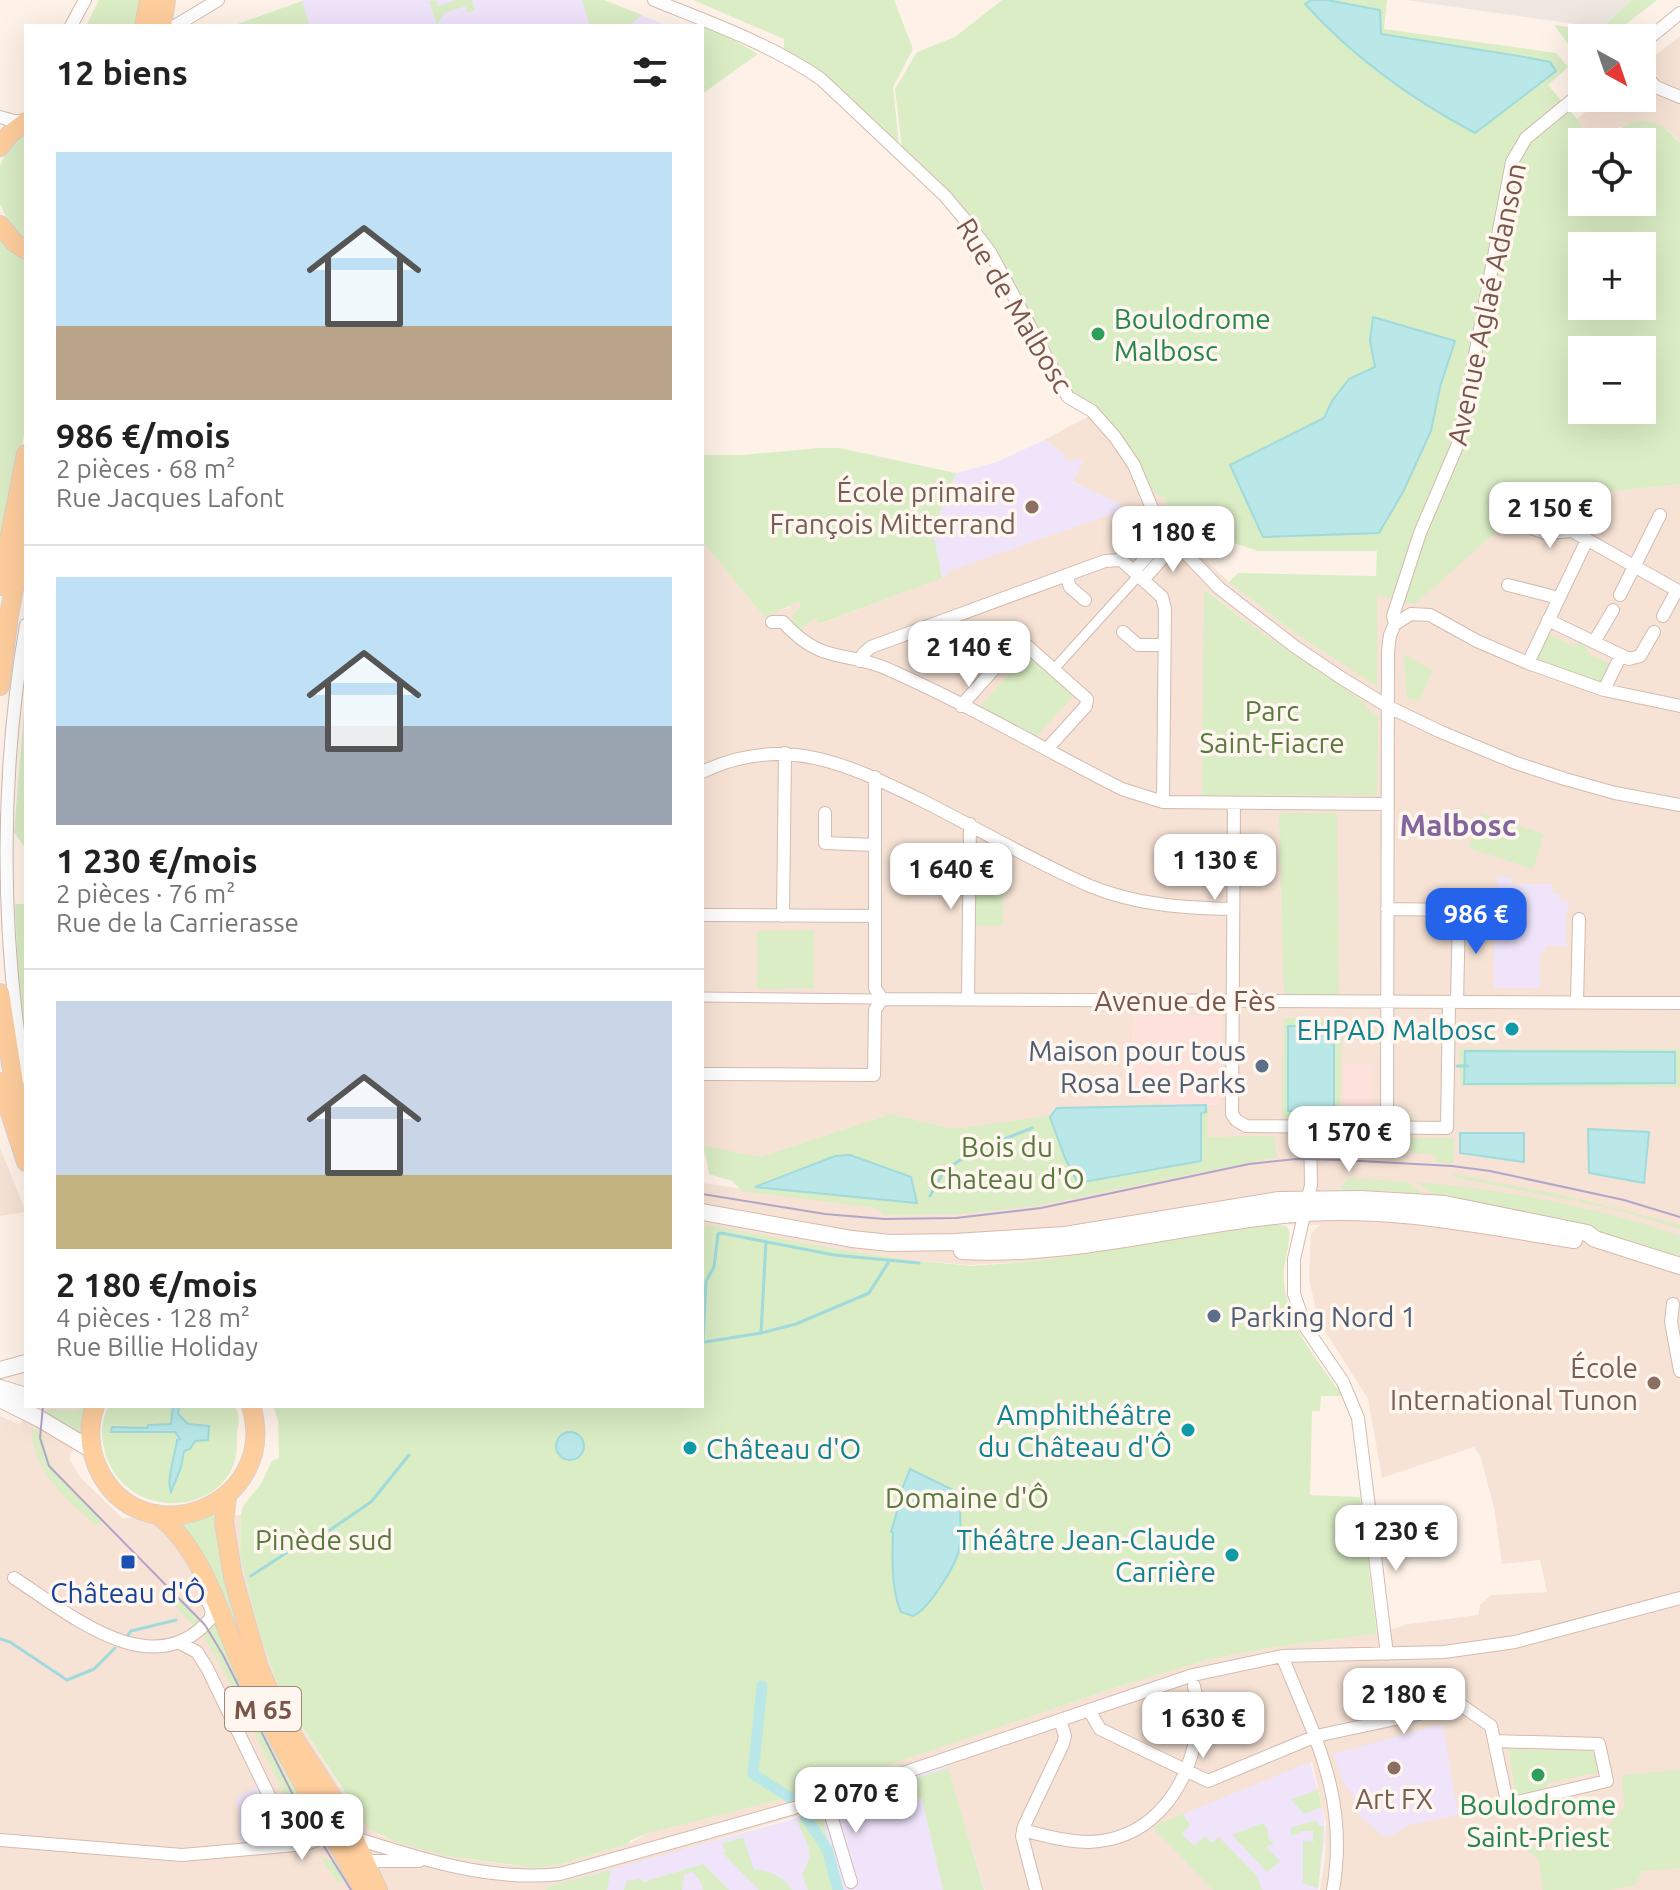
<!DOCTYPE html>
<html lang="fr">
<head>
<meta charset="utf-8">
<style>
  body { margin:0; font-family:Ubuntu,sans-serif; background:#f6f6f6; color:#222; height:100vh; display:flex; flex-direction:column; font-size:30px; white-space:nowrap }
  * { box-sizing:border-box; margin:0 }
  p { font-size:26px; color:#767676 }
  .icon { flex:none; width:44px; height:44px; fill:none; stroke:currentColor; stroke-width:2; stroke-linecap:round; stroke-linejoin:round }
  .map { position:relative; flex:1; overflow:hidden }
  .panel { position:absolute; left:24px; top:24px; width:680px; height:1384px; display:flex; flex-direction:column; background:#fff; border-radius:0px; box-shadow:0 8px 32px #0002 }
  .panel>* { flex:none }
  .needle { width:52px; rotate:140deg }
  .controls { position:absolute; left:1568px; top:24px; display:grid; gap:16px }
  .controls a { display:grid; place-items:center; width:88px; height:88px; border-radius:0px; background:#fff; box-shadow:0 8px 32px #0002; font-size:40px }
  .price { position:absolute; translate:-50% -68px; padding:0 18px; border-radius:16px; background:#fff; color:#222; font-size:26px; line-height:52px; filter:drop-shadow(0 2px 4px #0008) }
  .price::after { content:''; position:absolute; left:50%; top:48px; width:24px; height:18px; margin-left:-12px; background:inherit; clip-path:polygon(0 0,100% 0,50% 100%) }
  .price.active { background:#2563eb; color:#fff }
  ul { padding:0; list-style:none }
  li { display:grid; align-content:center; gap:16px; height:424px; padding:0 32px }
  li+li { border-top:2px solid #e0e0e0 }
  li span { display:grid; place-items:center; height:248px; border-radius:0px; color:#555 }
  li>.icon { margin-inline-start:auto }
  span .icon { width:144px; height:144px; fill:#fffc; stroke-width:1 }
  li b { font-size:34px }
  h2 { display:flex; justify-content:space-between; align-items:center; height:96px; padding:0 32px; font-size:34px }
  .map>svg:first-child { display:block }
  .residential { fill:#f6e3d5; fill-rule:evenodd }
  .commercial { fill:#fee1db }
  .industrial { fill:#eee6e1 }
  .education { fill:#efe4fa }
  .green { fill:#daedc5; fill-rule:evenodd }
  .water { fill:#bae8e9; stroke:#a0dadc; stroke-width:2 }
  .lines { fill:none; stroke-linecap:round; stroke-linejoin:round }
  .stream { stroke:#a0dadc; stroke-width:3 }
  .canal { stroke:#bae8e9; stroke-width:11 }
  .pedestrian-casing { stroke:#d3bbaf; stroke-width:11 }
  .minor-casing { stroke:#d3bbaf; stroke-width:14 }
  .secondary-casing { stroke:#d7baac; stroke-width:18 }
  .primary-casing { stroke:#dacfcc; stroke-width:20 }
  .pedestrian { stroke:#fff; stroke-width:9 }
  .minor { stroke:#fff; stroke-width:12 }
  .secondary { stroke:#fff; stroke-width:16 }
  .primary { stroke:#ffce9d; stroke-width:18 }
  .tram { stroke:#b3a4c9; stroke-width:2 }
  .leisure-dot { fill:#2e9e5b; stroke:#fff7ef; stroke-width:3 }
  .education-dot { fill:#8d6e63; stroke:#fff7ef; stroke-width:3 }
  .culture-dot { fill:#0f9aa8; stroke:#fff7ef; stroke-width:3 }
  .service-dot { fill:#5c6f8a; stroke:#fff7ef; stroke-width:3 }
  .transit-dot { fill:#1a4fb4; stroke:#fff7ef; stroke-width:3 }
  .labels { text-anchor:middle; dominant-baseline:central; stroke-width:7; stroke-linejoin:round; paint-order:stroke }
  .shield { fill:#fff7ef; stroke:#a2867b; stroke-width:2 }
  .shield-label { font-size:26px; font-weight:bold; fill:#7a5549 }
  .street-label { font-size:28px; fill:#7a5549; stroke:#fff7ef }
  .leisure-label { font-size:28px; fill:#27864d; stroke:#fff7ef; text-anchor:start }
  .education-label { font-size:28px; fill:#785e54; stroke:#fff7ef; text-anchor:end }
  .park-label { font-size:28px; fill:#587a3e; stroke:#fff7ef }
  .culture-label { font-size:28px; fill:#0d838f; stroke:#fff7ef; text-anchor:end }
  .service-label { font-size:28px; fill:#4e5e75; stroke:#fff7ef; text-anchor:end }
  .transit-label { font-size:28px; fill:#164399; stroke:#fff7ef }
  .neighbourhood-label { font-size:30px; font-weight:bold; fill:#83659d; stroke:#fff7ef }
</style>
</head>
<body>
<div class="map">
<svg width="1680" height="1890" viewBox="0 0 1680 1890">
  <rect width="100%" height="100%" fill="#fef2e8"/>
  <path class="residential" d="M1680,36V142L1668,130L1619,127L1603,142H1591L1577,119L1602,98H1642V66Z
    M1089,416L1160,497L1164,496L1167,510L1179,535L1229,582L1298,635L1377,685V594L1532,500L1680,484V1890H1320L1325,1855L1326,1822L1312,1762L1153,1827L1213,1890H985L946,1764L812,1811L642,1862L547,1887L546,1890H0V1416L20,1425L28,1406H98L69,1458L80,1477L122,1518L241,1515L240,1555L259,1632L282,1696L341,1788L378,1835L446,1856L480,1861L536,1868L561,1864L628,1844L649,1833L810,1792L1117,1687L1207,1660L1274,1647L1377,1634L1408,1624L1478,1615L1480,1605L1491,1595L1547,1592L1540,1560L1502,1564L1494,1508L1480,1455L1474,1447L1382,1478L1368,1399L1318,1320L1309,1278L1311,1233L1320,1225L1275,1224L1038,1261L969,1265L909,1260L702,1230V1183L777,1194L1206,1112V1105L1220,1104L1221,1016H1134L1132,1100H1161V1107L1057,1108L1047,1116L997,1129L948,1128L891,1114L760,1157L702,1155V541L765,618L775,611L786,609L798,600L802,605L794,613L817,617L820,624L947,576L946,572L1091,491L1073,481L1064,461L1065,455L1044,440ZM1205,589L1249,624L1366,704V708L1202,796Z
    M0,1148L3,1155L26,1212L0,1216Z"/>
  <path class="commercial" d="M1134,1015L1221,1016L1220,1104L1161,1107V1100H1132Z
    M1344,1064L1372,1065V1118L1344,1117Z"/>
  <path class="industrial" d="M1406,0H1631L1602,28Z"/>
  <path class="education" d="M305,0H604L668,26H232Z
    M1044,440L1065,455V461L1084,459L1073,482L1119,503L1124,510L947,572V576L942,578L933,532L956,473L997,462Z
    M1497,877H1511L1512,884H1552V892L1560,895L1561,901H1570L1566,915V946H1545V952L1540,953V988H1494V917L1466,916L1462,901L1497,902Z
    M1443,1724L1458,1815L1409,1825L1392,1836L1382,1835L1356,1812L1361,1807L1343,1782L1333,1754Z
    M1310,1762L1324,1815L1325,1838L1318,1890H1213L1152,1827Z
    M946,1764L985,1890H546V1887L790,1820Z
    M260,1786L279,1826L270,1839L240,1842L237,1797Z"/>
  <path class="green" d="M99,0H142L136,26H86Z
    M436,0L438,6L456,0H472L475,10L468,13L466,6L444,13L437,25L429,1Z
    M582,0H604L642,15L628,26H590Z
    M693,0H894L913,49L893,87L899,145L824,73L784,49V39Z
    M1002,0H1387L1384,29L1556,53L1568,67L1548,85L1577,119L1591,142H1582V202H1642V142H1603C1622,125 1642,112 1666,129C1671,133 1675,139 1680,142V484L1532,500L1415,604L1377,595V686L1298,635L1229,582L1238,573L1376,576L1377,551H1258L1183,526L1179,535L1167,510L1164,496L1160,498L1079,405L986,243L970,258L972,220L902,149L895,89L917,52L955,37ZM1582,246H1642V306H1582ZM1582,350H1642V410H1582Z
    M1631,0H1657L1608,38H1582L1580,60L1554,25L1599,31Z
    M302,1L309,24L302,26H232Z
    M704,23L758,54L702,94V26H700Z
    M26,131V240L10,225L0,204V166L7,150Z
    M0,239L26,259V424L0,562Z
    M819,448H839L956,473L933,531L942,578L819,624L816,618L797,632L792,622L794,613L801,606L798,601C787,609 776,610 765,618L702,541V455H742Z
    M1204,589L1249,624L1367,704L1366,708L1378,716L1377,795L1202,796Z
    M1547,633L1575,647L1579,640L1589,645L1586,652L1613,665L1604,684L1538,662L1535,658Z
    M1029,654L1074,695L1037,736L980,706Z
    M1404,654L1433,671L1419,701L1407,698Z
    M26,688V849L14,832Z
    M1279,813H1336L1337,815L1339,995L1284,996Z
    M1480,813L1544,834L1533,869L1469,848Z
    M973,891H1003V925L973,926Z
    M15,904H26V1055L20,1024Z
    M814,930V988L757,989V931Z
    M1284,1018H1342L1340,1118L1282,1117Z
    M1459,1049H1680V1087L1461,1086Z
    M1208,1107L1207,1137L1274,1136L1277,1157L1035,1206L963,1214L883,1215L880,1210L869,1207L742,1191L732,1181L709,1174L704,1146L760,1157L891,1114L948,1128H962L1047,1116L1057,1108Z
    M1367,1137L1366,1150L1322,1152L1324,1140L1327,1138Z
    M1410,1138H1454V1163L1436,1162L1435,1155L1410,1153Z
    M1453,1174L1576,1198L1575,1201L1453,1177Z
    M1349,1178L1408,1182L1428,1198L1393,1191L1339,1189Z
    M1416,1182C1501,1189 1600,1207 1680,1236V1258L1602,1233L1452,1199V1196H1435Z
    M1579,1199L1680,1225V1229L1621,1211L1579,1202Z
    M1275,1224L1286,1226L1289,1230C1291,1247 1282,1263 1284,1280C1287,1326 1317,1360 1343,1396H1321L1320,1411H1312L1310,1495L1360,1497L1377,1634L1274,1647L1207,1660L1117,1687L810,1792L649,1833L631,1840L628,1844L561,1864L536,1868L446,1856L396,1842L369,1829L282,1696L259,1632L240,1555L241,1515L243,1506L261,1484L272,1461L279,1458L278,1420L273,1406H702V1230L708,1225L837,1249L909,1260L972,1266L1038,1261Z
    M108,1406H235C243,1422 236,1425 237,1441C240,1517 122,1528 104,1448C100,1434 102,1419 108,1406Z
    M84,1408L81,1433L45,1414L47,1409L72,1411Z
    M32,1429L43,1435C46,1472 77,1495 102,1519L96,1526C66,1497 33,1474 32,1429Z
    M213,1514L229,1598L245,1645L240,1646L178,1523Z
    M170,1588L204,1622L195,1627L164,1594Z
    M216,1622L304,1804L293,1811L219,1662L201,1633Z
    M1509,1749L1590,1751L1595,1756L1599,1772L1547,1783L1548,1790L1515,1795Z
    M948,1768L984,1890H943L922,1798L904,1802L900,1792L846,1805V1801Z
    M1680,1770V1868L1642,1871L1636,1885L1610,1890H1543L1539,1860L1513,1839C1571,1860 1586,1855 1624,1807L1622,1775Z
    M1318,1789L1322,1807L1304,1814L1291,1800Z
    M822,1813L836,1890H808L802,1874C818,1848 804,1845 798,1820Z
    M1183,1814L1190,1825L1182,1834L1194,1846L1205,1836L1212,1843L1219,1837L1257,1876L1262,1890H1213L1152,1827Z
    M1316,1820L1319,1826H1324L1318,1888L1303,1883V1841L1313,1842V1831H1303L1291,1836V1828Z
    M1263,1823L1268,1829V1838L1274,1843L1266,1847L1280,1861L1267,1872L1232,1835Z
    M743,1837L754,1870C766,1868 787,1879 792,1890H759L723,1853L726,1850L721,1844Z
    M320,1856L337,1863L347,1878L338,1883Z
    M703,1864L729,1890H703L700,1880L693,1872L684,1874L682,1890H624L627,1881L640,1879L644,1882Z
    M611,1870L607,1890H546V1887Z"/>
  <path class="water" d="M1312,0H1327L1380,10L1381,34L1530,58L1550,62L1556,71L1475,133C1413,100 1352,56 1305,4Z
    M1373,317L1455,341L1440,387L1431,431L1403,492L1379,533L1263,537L1230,465L1324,418L1332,401L1349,379L1375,367L1370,341Z
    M1288,1026H1334V1111H1288Z
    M1465,1051L1675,1052V1083L1464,1084Z
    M1206,1105V1112L1201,1113V1161L1078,1183L1065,1158L1050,1117L1057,1108Z
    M1588,1129L1649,1132L1644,1183L1589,1173Z
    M1460,1133H1524V1162L1460,1153Z
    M850,1155L911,1177L917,1203L755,1187L835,1156Z
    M173,1406H179L178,1414L188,1424L209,1426L208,1440L195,1441L190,1449L184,1451L181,1467L171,1492C166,1480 175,1456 177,1440L180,1439L175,1432H111L112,1427L147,1428L148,1425L171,1424Z
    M556 1446a14 14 0 1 1 28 0a14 14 0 1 1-28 0Z
    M910,1469L959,1493C960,1508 962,1536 959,1550C955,1567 927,1611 913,1616L901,1612C891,1591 892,1555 893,1533L891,1532L901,1498L899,1497Z"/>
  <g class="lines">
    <path class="stream" d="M1457,1066H1468
      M930,1196L944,1171L972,1152L1032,1128
      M761,1333L766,1241
      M703,1342L706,1281L714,1267L718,1234L721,1233L834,1255L919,1263
      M705,1342L761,1333L796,1324L869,1293L888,1263
      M330,1530L371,1502L409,1455
      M251,1576L289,1551L321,1535
      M128,1635L131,1631L176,1620
      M0,1639L10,1642L67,1680L94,1669L115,1648"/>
    <path class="canal" d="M762,1686L753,1774L789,1797
      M805,1816L827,1849L838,1890"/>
    <defs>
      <path id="pedestrian" d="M1054,669L1139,575
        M702,997L874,999"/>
      <path id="minor" d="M654,0C711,23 770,44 821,79L945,196L966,221L990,252L1068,397L1092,411L1115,437L1134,465L1154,513L1167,534L1219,588L1294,646L1343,679L1389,707L1441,732L1516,763L1565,779L1615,793L1680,805
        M71,26L85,0
        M175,26L218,0
        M1642,44L1680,13
        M1642,72L1656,87L1680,97
        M0,117L14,121H26
        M1534,529L1546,533L1572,531L1680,592
        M1134,571L1167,534
        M1066,575L1070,587L1085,600
        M1143,580L1175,544
        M1508,585L1559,598
        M1620,595L1660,515
        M1663,616L1677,590
        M1548,620L1629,659L1640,656L1654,632
        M772,622H783C824,667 846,649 892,671C971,706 1045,750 1122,789L1163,802L1387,804
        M1395,624L1411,614L1430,615L1477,641L1528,663L1604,690L1680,706
        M26,625C0,775 0,933 26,1085
        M1123,632L1138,645H1163
        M1594,642L1613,610
        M860,661L863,654L871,647L1105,561L1121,560L1162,597L1165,609L1163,802
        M1528,663L1586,542
        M1604,690L1621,655
        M961,706L1017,643L1026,645L1087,699L1086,706L1047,749
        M702,772C783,733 847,764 921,800C977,828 1032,861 1090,886C1136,905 1184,908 1233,909
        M875,777V988L882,999
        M1234,803L1232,1114L1236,1120L1246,1126L1447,1128L1449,1002
        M825,813V843L874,845
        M1387,909L1459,910L1457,1002
        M702,915L873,916
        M783,916L785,753
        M882,999L1680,1003
        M968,999L970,824
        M1577,1002L1579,919
        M702,1074L874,1075L875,1010L882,999
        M1310,1126L1311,1185L1294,1259V1294L1306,1328L1343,1382L1358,1418L1387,1654
        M1387,1127L1388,651L1390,635L1395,624L1393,616L1420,533L1458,444L1512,162L1526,138L1582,92
        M1673,1304L1671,1322L1680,1371
        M14,1578C67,1612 153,1687 210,1619L212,1611L207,1600
        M180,1643L197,1652L207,1668L293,1845
        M1282,1656C1315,1738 1349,1798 1333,1890
        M1089,1710L1100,1729L1208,1781L1316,1736L1461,1705L1491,1726L1507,1802L1509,1804L1607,1781L1599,1744L1494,1741
        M826,1799L851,1882
        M1023,1830C1044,1836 1067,1842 1089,1842C1147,1840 1181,1797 1194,1746C1196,1739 1200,1730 1200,1722C1201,1711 1196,1697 1194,1686
        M283,1835L308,1822L310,1816L303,1799
        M355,1838C420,1859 492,1882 560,1874L826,1799L1193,1675L1282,1656L1444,1652L1515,1642L1680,1598
        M0,1840L182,1855L306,1844L333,1834
        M366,1861H419
        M1036,1890L1022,1836L1024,1826L1063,1744L1065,1736L1060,1720"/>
      <path id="secondary" d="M702,1212L852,1239L890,1243L955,1242L1065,1235L1279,1200L1361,1199L1445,1204L1587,1233L1595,1239L1680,1266
        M962,1251C1071,1257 1175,1226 1283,1215C1381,1204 1478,1225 1574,1240
        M0,1370L26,1363
        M0,1388L26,1396
        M0,1399L40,1419L92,1450"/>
      <path id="primary" d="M144,26L149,0
        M162,26L166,0
        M0,147L10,134L26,122
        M0,225L14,242L26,250
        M0,586L26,454
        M0,686L9,615L26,525
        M0,993L14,1083L26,1123
        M0,1082L26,1162
        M95,1406C88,1425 89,1447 97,1466C138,1561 282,1507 251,1406
        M227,1496L224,1522L233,1577L259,1668L278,1711L299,1746L343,1814L378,1890
        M157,1514C206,1551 222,1625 248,1679C282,1751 325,1820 363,1890"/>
    </defs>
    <use href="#pedestrian" class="pedestrian-casing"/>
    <use href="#minor" class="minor-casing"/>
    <use href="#secondary" class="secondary-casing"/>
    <use href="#primary" class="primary-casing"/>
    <use href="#pedestrian" class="pedestrian"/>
    <use href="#minor" class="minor"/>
    <use href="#secondary" class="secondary"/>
    <use href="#primary" class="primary"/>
    <path class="tram" d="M702,1194L825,1214L884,1219L956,1218L1041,1208L1249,1164L1296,1159L1342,1160L1452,1166L1490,1171L1624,1200L1680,1217
      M43,1406L40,1438L49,1466L205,1625L223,1655L295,1799L351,1890"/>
  </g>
  <g class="leisure-dot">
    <circle cx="1098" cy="334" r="8"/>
    <circle cx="1538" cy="1775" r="8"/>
  </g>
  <g class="education-dot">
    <circle cx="1032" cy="507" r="8"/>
    <circle cx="1654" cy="1383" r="8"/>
    <circle cx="1394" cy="1768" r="8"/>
  </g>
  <g class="culture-dot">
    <circle cx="1512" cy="1029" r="8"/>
    <circle cx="1188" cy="1430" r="8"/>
    <circle cx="690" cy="1448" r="8"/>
    <circle cx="1232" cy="1555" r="8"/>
  </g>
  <g class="service-dot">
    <circle cx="1262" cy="1066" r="8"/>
    <circle cx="1214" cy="1316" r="8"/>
  </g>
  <rect class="transit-dot" x="120" y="1554" width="16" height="16" rx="4"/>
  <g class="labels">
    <rect class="shield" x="225" y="1687" width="76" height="44" rx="6"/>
    <g class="shield-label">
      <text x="263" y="1709">M 65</text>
    </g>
    <g class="street-label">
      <text transform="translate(1486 304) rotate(-78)">Avenue Aglaé Adanson</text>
      <text transform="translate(1015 305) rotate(59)">Rue de Malbosc</text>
      <text x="1185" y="1000">Avenue de Fès</text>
    </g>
    <g class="leisure-label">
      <text x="1114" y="318">Boulodrome<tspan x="1114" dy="32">Malbosc</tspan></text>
      <text x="1538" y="1804" text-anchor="middle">Boulodrome<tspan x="1538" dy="32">Saint-Priest</tspan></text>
    </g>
    <g class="education-label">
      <text x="1016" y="491">École primaire<tspan x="1016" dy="32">François Mitterrand</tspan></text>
      <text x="1638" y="1367">École<tspan x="1638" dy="32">International Tunon</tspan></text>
      <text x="1394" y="1798" text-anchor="middle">Art FX</text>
    </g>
    <g class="park-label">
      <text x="1272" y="710">Parc<tspan x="1272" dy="32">Saint-Fiacre</tspan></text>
      <text x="1007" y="1146">Bois du<tspan x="1007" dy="32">Chateau d'O</tspan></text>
      <text x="967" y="1497">Domaine d'Ô</text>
      <text x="324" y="1539">Pinède sud</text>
    </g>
    <g class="culture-label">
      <text x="1496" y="1029">EHPAD Malbosc</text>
      <text x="1172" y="1414">Amphithéâtre<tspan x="1172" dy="32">du Château d'Ô</tspan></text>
      <text x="706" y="1448" text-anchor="start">Château d'O</text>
      <text x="1216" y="1539">Théâtre Jean-Claude<tspan x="1216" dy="32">Carrière</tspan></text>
    </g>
    <g class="service-label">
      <text x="1246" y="1050">Maison pour tous<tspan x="1246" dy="32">Rosa Lee Parks</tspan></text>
      <text x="1230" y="1316" text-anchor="start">Parking Nord 1</text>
    </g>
    <g class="transit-label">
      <text x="128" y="1592">Château d'Ô</text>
    </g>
    <g class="neighbourhood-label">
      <text x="1458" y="825">Malbosc</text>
    </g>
  </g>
</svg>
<div class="controls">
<a><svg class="needle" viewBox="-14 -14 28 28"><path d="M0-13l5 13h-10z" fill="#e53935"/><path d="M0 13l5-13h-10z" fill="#767676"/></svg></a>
<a><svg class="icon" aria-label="locate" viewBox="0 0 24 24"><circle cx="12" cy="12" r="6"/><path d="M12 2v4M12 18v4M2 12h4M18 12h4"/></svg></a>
<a>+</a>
<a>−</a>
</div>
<b class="price" style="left:1550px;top:550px">2 150 €</b>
<b class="price" style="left:1173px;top:574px">1 180 €</b>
<b class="price" style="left:969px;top:689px">2 140 €</b>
<b class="price" style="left:1215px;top:902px">1 130 €</b>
<b class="price" style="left:951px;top:911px">1 640 €</b>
<b class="price active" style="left:1476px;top:956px">986 €</b>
<b class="price" style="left:1349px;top:1174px">1 570 €</b>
<b class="price" style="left:1396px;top:1573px">1 230 €</b>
<b class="price" style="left:1404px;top:1736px">2 180 €</b>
<b class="price" style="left:1203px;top:1760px">1 630 €</b>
<b class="price" style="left:856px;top:1835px">2 070 €</b>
<b class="price" style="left:302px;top:1862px">1 300 €</b>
<section class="panel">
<h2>12 biens<svg class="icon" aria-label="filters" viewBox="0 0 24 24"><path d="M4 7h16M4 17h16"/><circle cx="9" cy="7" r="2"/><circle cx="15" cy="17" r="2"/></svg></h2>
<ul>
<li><span style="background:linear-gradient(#bfe0f5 70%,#b9a48a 0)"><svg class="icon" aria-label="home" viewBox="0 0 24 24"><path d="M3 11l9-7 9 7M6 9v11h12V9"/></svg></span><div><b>986 €/mois</b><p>2 pièces · 68 m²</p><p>Rue Jacques Lafont</p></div></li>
<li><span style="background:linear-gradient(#bfe0f5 60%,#9aa5b1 0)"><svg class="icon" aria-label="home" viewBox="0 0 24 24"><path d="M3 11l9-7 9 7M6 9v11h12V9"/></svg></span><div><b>1 230 €/mois</b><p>2 pièces · 76 m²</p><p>Rue de la Carrierasse</p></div></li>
<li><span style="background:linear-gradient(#c9d6e8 70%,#c2b280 0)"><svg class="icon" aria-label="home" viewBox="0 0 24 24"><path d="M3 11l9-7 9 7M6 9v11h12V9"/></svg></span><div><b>2 180 €/mois</b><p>4 pièces · 128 m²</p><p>Rue Billie Holiday</p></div></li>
</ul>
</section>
</div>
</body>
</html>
